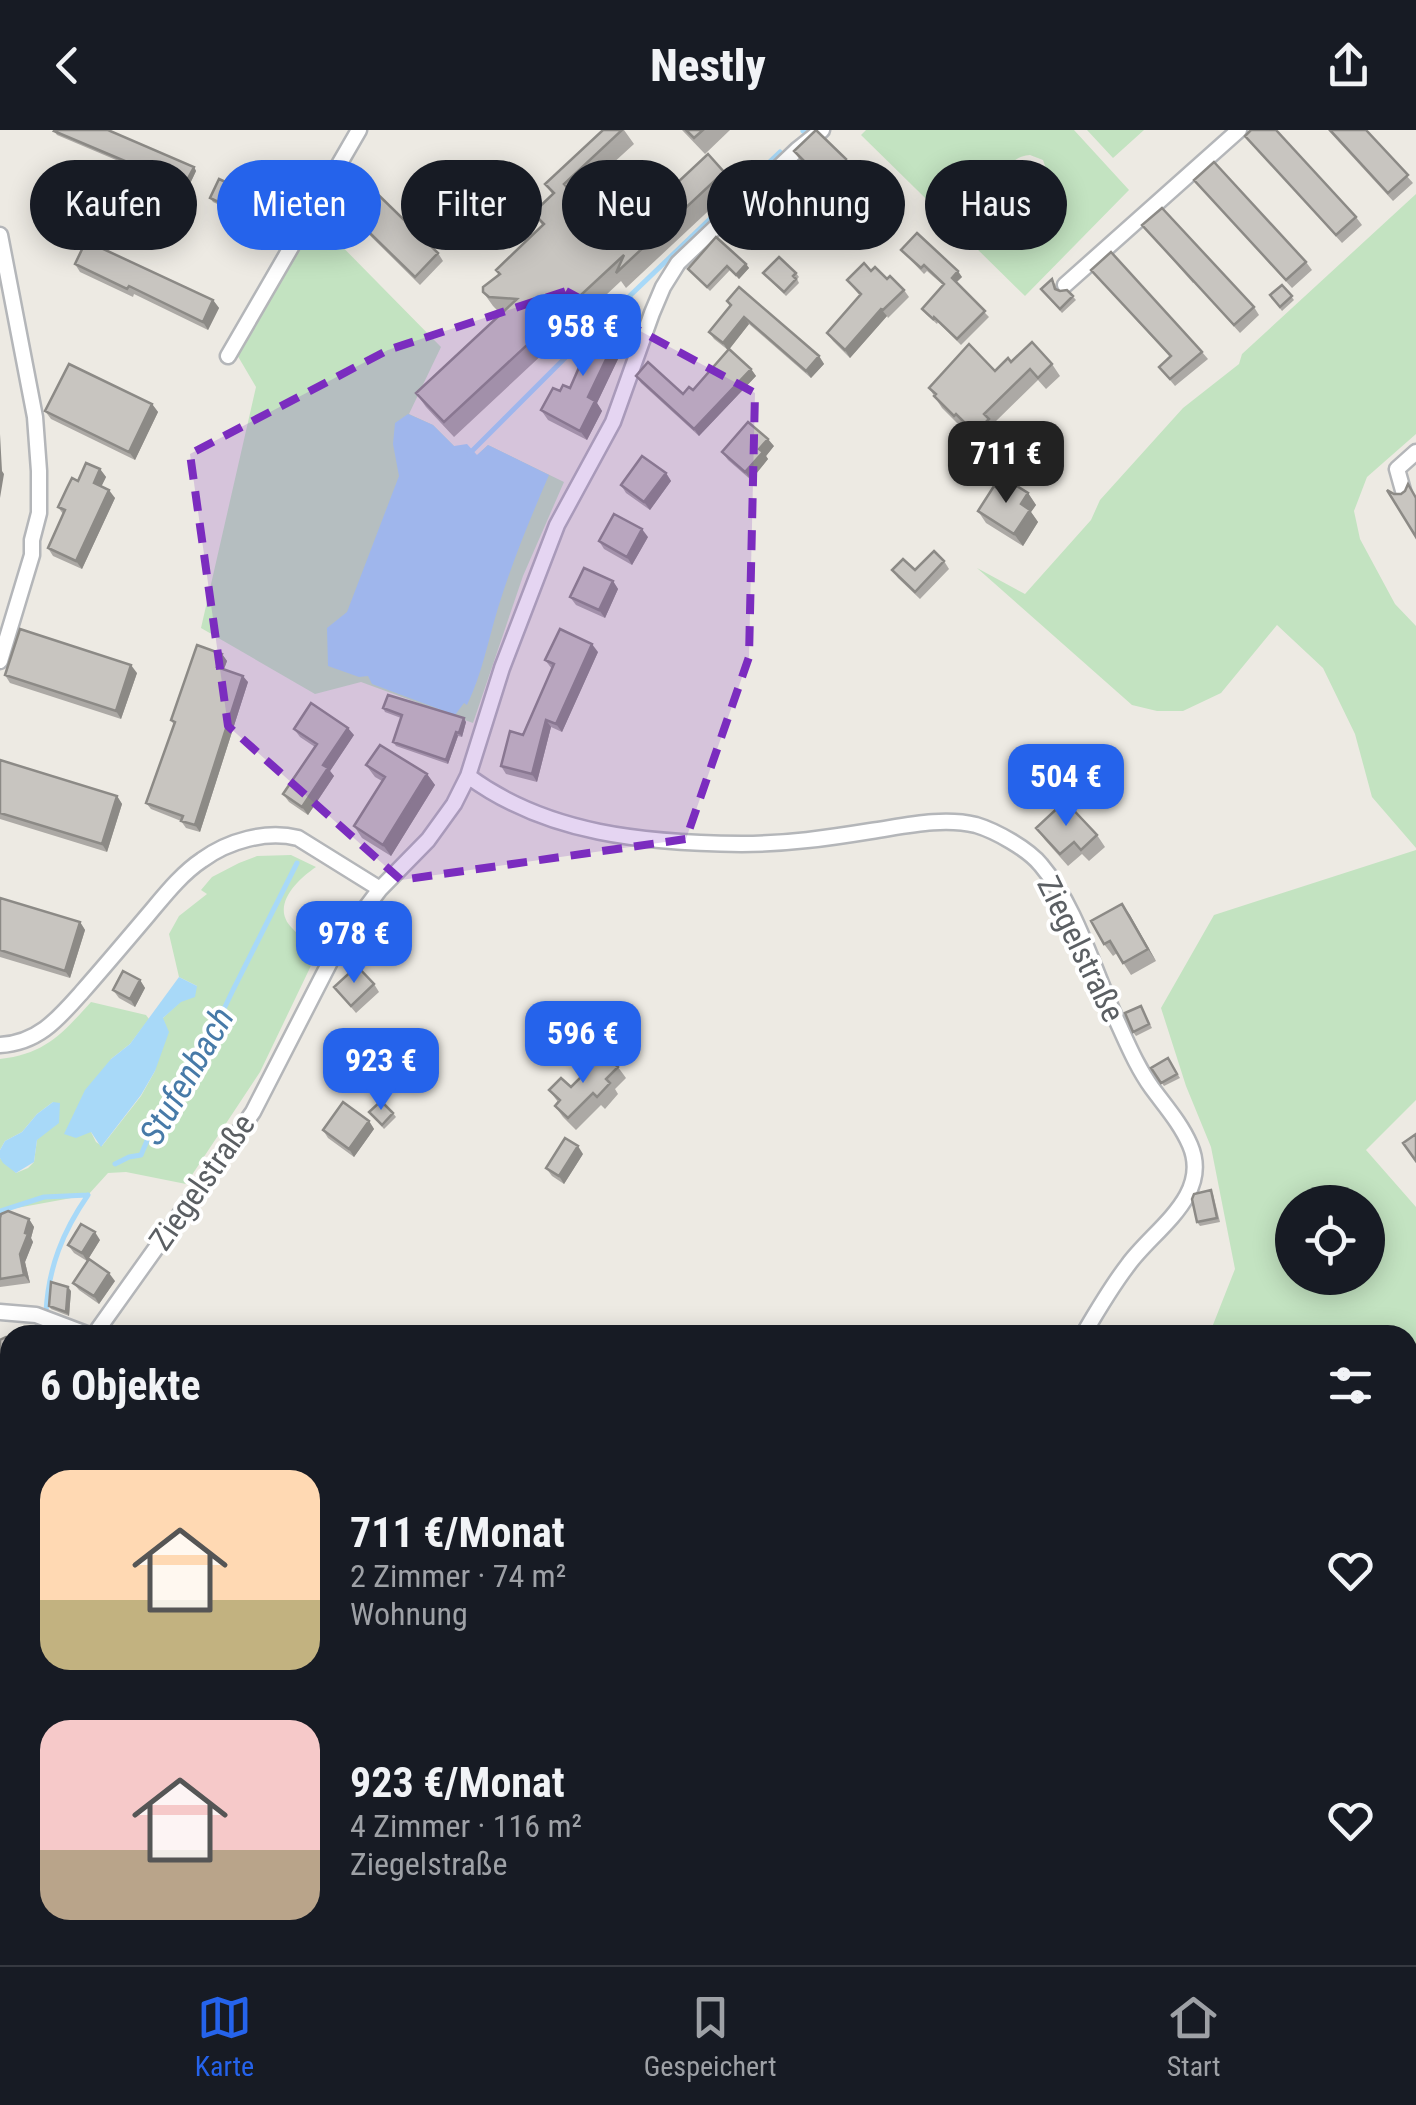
<!DOCTYPE html>
<html lang="de">
<head>
<meta charset="utf-8">
<style>
  body { margin:0; font-family:"Roboto Condensed",sans-serif; background:#20242c; color:#f1f3f6; height:100vh; display:flex; flex-direction:column; font-size:38px; white-space:nowrap }
  * { box-sizing:border-box; margin:0 }
  p { font-size:32px; color:#9ea1a6 }
  .icon { flex:none; width:55px; height:55px; fill:none; stroke:currentColor; stroke-width:2; stroke-linecap:round; stroke-linejoin:round }
  .map { position:relative; flex:1; overflow:hidden }
  .panel { position:absolute; left:0px; top:1195px; width:1418px; height:640px; display:flex; flex-direction:column; background:#171b24; border-radius:30px 30px 0 0; box-shadow:0 5px 25px #0003 }
  .panel>* { flex:none }
  .guide { position:absolute; left:30px; top:30px; width:1358px; height:90px; display:flex; gap:20px }
  .fabs { position:absolute; left:1275px; top:1055px; display:grid; gap:20px }
  .fabs a { display:grid; place-items:center; width:110px; height:110px; border-radius:50%; background:#171b24; box-shadow:0 5px 25px #0003; font-size:50px }
  .price { position:absolute; translate:-50% -85px; padding:0 22px; border-radius:20px; background:#2563eb; color:#fff; font-size:32px; line-height:65px; filter:drop-shadow(0 2px 5px #0008) }
  .price::after { content:''; position:absolute; left:50%; top:60px; width:30px; height:22px; margin-left:-15px; background:inherit; clip-path:polygon(0 0,100% 0,50% 100%) }
  .price.selected { background:#222; color:#fff }
  ul { padding:0; list-style:none }
  li { display:flex; align-items:center; gap:30px; height:250px; padding:0 40px }
  li span { display:grid; place-items:center; flex:none; width:280px; height:200px; border-radius:30px; color:#555 }
  li>.icon { margin-inline-start:auto }
  span .icon { width:120px; height:120px; fill:#fffc; stroke-width:1 }
  li b { font-size:42px }
  h2 { display:flex; justify-content:space-between; align-items:center; height:120px; padding:0 40px; font-size:42px }
  .pill { padding:0 35px; border-radius:45px; background:#171b24; box-shadow:0 5px 25px #0003; font-size:35px; line-height:90px }
  .pill.selected { background:#2563eb; color:#fff }
  header { display:flex; justify-content:space-between; align-items:center; height:130px; padding:0 40px; background:#171b24; font-size:45px; font-weight:800 }
  .tab-bar { display:flex; justify-content:space-around; align-items:center; height:140px; border-top:2px solid #363941; background:#171b24; font-size:28px; color:#9ea1a6 }
  .tab-bar a { display:grid; justify-items:center; gap:5px }
  .tab-bar .selected { color:#2563eb }
  .map>svg:first-child { display:block }
  .green { fill:#c3e3c1; fill-rule:evenodd }
  .water { fill:#a8d9f8 }
  .lines { fill:none; stroke-linecap:round; stroke-linejoin:round }
  .stream { stroke:#a8d9f8; stroke-width:5 }
  .minor-casing { stroke:#b4b6b9; stroke-width:19 }
  .minor { stroke:#fff; stroke-width:14 }
  .wall { fill:#aca9a5 }
  .shaded-wall { fill:#8c8a86 }
  .building { fill:#c8c5c0; stroke:#8c8a86; stroke-width:2.5 }
  .marked { fill:#7b2cbf; fill-opacity:0.2; stroke:#7b2cbf; stroke-width:8; stroke-dasharray:20 12; stroke-linejoin:round }
  .labels { text-anchor:middle; dominant-baseline:central; stroke-width:8; stroke-linejoin:round; paint-order:stroke }
  .street-label { font-size:32px; fill:#5b5f63; stroke:#fff }
  .water-label { font-size:35px; font-style:italic; fill:#477aa8; stroke:#fff }
</style>
</head>
<body>
<header><svg class="icon" aria-label="back" viewBox="0 0 24 24"><path d="M15 5l-7 7 7 7"/></svg>Nestly<svg class="icon" aria-label="share" viewBox="0 0 24 24"><path d="M12 15V3M7 8l5-5 5 5M5 13v7h14v-7"/></svg></header>
<div class="map">
<svg width="1416" height="1835" viewBox="0 0 1416 1835">
  <rect width="100%" height="100%" fill="#edeae3"/>
  <path class="green" d="M866,0H1074L1129,60L1025,166L861,5ZM1030,25L1043,30L1045,36L1037,49L1016,53L1007,44C1010,32 1017,26 1030,25Z
    M1087,0H1144L1113,28Z
    M1416,64V304L1367,347L1354,381L1360,409L1395,474L1416,496V718L1372,667L1355,604L1323,538L1277,495L1221,563L1183,581H1157L1132,575L977,438L1025,464L1091,390L1100,370L1183,278L1239,234L1242,224Z
    M317,91L441,217L409,284L433,295L454,316L472,330L488,315L564,352L523,446L473,593L361,552L315,564L201,498L256,257L236,223Z
    M1416,720V970L1366,1020L1416,1077V1835H381L372,1825H1408V1205H1209L1235,1139L1211,1017L1186,956L1161,878L1214,785ZM1292,1072H1368V1148H1292Z
    M291,725L316,737C297,750 270,776 292,798C299,806 310,812 319,819L260,942L186,1054L126,1042L108,1043L88,1065L0,1081V1028L16,1043L28,1038L34,1032L37,1010L53,972L37,984L22,1002L5,1011L0,1020V929C45,924 62,904 91,872L146,885L149,889L130,914L111,929L91,1002L96,1012L102,1016L141,966L155,941L163,888L197,856L179,847L169,804L179,786L207,764L201,760L212,747L239,733L257,726Z"/>
  <path class="water" d="M408,284L433,295L454,316L467,314L477,325L488,315L549,345C530,389 512,432 498,478C488,511 482,544 467,575L464,573L455,585L372,554L368,546L359,547L328,536L327,498L347,482L399,346L393,314L395,293Z
    M179,847L197,856L195,867L181,872L163,888L169,902L155,941L141,965L101,1017L91,1002L76,1008L64,1004L85,960L111,929L130,914Z
    M53,972L60,973L59,993L37,1010L34,1032L16,1043L3,1033L0,1028V1020L5,1011L22,1002L37,984Z"/>
  <g class="lines">
    <path class="stream" d="M803,1L804,0
      M615,180L780,22
      M469,324L598,195
      M115,1034L129,1027L141,1025L152,999L167,975L168,968L186,947L191,928L216,903L221,885L233,860L297,733
      M0,1081L44,1067L88,1065
      M46,1183C48,1138 63,1101 88,1065
      M45,1202L46,1205
      M0,1788L10,1771"/>
    <defs>
      <path id="minor" d="M0,105L35,287L39,341V383L32,410V425L0,531
        M1065,155L1239,0
        M228,226L359,0
        M1404,364L1397,339L1416,322
        M468,646C548,705 646,713 742,714C786,714 828,708 871,701C905,696 942,687 976,695C996,701 1028,719 1041,735C1076,776 1094,842 1117,891C1128,915 1137,937 1152,958C1166,977 1181,994 1190,1015C1212,1066 1153,1100 1128,1135C1111,1157 1097,1181 1083,1205
        M0,915C38,913 58,889 82,862C104,837 126,811 148,785C164,766 181,744 202,730C228,711 266,700 298,708L380,759
        M0,1182L36,1185L89,1205
        M94,1205L253,982L332,828L349,800L380,759L428,710L454,674L468,646L502,538L557,395L613,292L652,183L663,157L678,133L797,20L822,0
        M0,1624L10,1620
        M309,1825L325,1835
        M163,1835L168,1825"/>
    </defs>
    <use href="#minor" class="minor-casing"/>
    <use href="#minor" class="minor"/>
  </g>
  <path class="wall" d="M603,0H624L634,14L576,67L616,110L724,42L735,56L626,158L621,151L454,307L426,277L416,263L503,182H499L493,176L483,162L543,96L533,83L553,65L545,54Z
    M682,0H730L705,24Z
    M1328,0H1366L1413,53L1393,71Z
    M54,1L194,37L196,41L187,60L57,5Z
    M1245,6L1356,87L1362,95L1342,113Z
    M794,21L846,29L854,40L838,57L861,78L883,83L891,94L881,106L873,98L857,115L847,105L837,116L814,93L806,82L827,58L802,33Z
    M1194,50L1306,132L1312,140L1292,158Z
    M210,68L275,78L266,97L213,72Z
    M334,68L438,123L443,131L420,155L339,75Z
    M1142,95L1254,177L1259,185L1240,203L1194,152L1193,153Z
    M901,120L962,147L956,153L989,187L961,215L938,192L937,194L926,184L922,179L943,155L927,141L924,144Z
    M75,134L213,170L219,178L208,200L134,164L133,167L80,142Z
    M746,134L749,138L739,149L730,140L710,161L688,139Z
    M1091,140L1202,222L1208,229L1175,256L1159,237L1170,227Z
    M871,141L904,160L909,167L888,188L887,186L850,228L833,211L827,203L860,166L847,150Z
    M763,143H796L799,147L797,149L799,153L786,166Z
    M1055,153L1057,160L1060,161L1067,160L1076,170L1062,183L1044,163Z
    M1282,155L1294,170L1282,181L1270,165Z
    M727,171L819,226L824,234L811,248L749,194L729,219L751,239L756,246L699,306L641,253L636,246L683,264L693,260L728,220L714,209L709,202L730,176Z
    M629,206L597,273L602,281L587,310L548,290L541,280L560,261L570,258Z
    M1011,232L1052,234L1060,246L1046,259L1038,250L993,294L997,300L983,314L964,295L962,298L942,278L929,258L995,241Z
    M152,274L158,282L135,330L51,289L45,281Z
    M774,316L766,326L768,329L751,350L728,330L722,322Z
    M100,339L106,347L101,357L115,368L82,439L53,426L48,418L63,384L58,377L78,351Z
    M666,343L671,351L650,380L626,363L621,355Z
    M1000,360L1028,363L1036,375L1031,382L1038,392L1023,416L986,393L978,381Z
    M648,407L632,435L604,419L599,411Z
    M944,431L949,439L920,469L898,448L892,440H915Z
    M613,451L618,459L605,488L576,475L570,467Z
    M598,522L562,602L551,597L537,652L506,644L501,636L523,605L552,539L545,530Z
    M222,524L227,531L224,539L248,552L200,702L186,698L181,691L151,679L146,673L174,595L171,590Z
    M137,543L121,589L10,553L5,545Z
    M383,578L466,592L462,607L458,606L448,634L396,616L393,612L401,588L385,582Z
    M294,599L354,605L330,641L334,646L308,685L289,672L283,664L315,617L300,607Z
    M0,630L117,666L122,674L107,722L0,689Z
    M366,635L427,644L435,655L391,726L362,708L354,696L382,651L375,647Z
    M1036,698L1097,705L1105,717L1089,731L1082,724L1068,736L1045,710Z
    M0,768L80,792L85,800L70,848L0,827Z
    M1122,774L1156,831L1131,845L1117,823L1113,826L1104,814Z
    M140,850L145,858L135,877L119,868L113,860Z
    M374,854L379,862L356,883L334,857Z
    M1141,876L1152,898L1136,906L1133,902Z
    M1168,928L1180,948L1164,956L1151,938Z
    M618,937L626,948L615,959L618,964L605,979L601,975L576,1000L563,987L555,976L558,972L549,960L571,957Z
    M369,982L393,983L396,987L384,999Z
    M369,991L374,999L354,1027L328,1008L323,1000Z
    M583,1024L564,1054L552,1046L546,1038Z
    M1213,1064L1220,1092L1200,1096L1197,1092Z
    M0,1088L29,1089L34,1097L31,1108L33,1112L25,1132L30,1153L0,1157Z
    M100,1110L87,1131L74,1123L68,1115Z
    M115,1151L99,1174L79,1160L73,1153Z
    M71,1161L69,1186L51,1179L49,1176Z
    M6,1207L10,1211V1316L0,1320V1210Z
    M0,1331L9,1341L0,1346Z
    M0,1399L8,1410L0,1415Z"/>
  <path class="shaded-wall" d="M194,37L196,41L187,60L184,56Z
    M272,74L275,78L266,97L263,93Z
    M883,83L891,94L881,106L873,94Z
    M864,86L873,98L857,115L849,103Z
    M839,94L847,105L837,116L829,104Z
    M746,134L749,138L739,149L736,145Z
    M958,141L962,147L955,153L952,148Z
    M213,170L219,178L208,200L203,192Z
    M881,179L887,186L850,228L845,220Z
    M744,187L749,194L728,221L723,213Z
    M622,196L629,206L597,273L602,281L587,310L580,301L588,267Z
    M819,226L824,234L811,248L806,241Z
    M751,239L756,246L699,306L694,299Z
    M152,274L158,282L135,330L129,322Z
    M0,304L2,341L4,344L0,368Z
    M768,309L774,316L766,326L768,329L751,350L745,342L759,319Z
    M100,339L106,347L99,361L94,353Z
    M666,343L671,351L650,380L644,372Z
    M109,360L115,368L82,439L76,431Z
    M1028,363L1036,375L1031,382L1038,392L1023,416L1014,404L1021,374Z
    M642,399L648,407L632,435L627,427Z
    M613,451L618,459L605,488L599,480Z
    M592,514L598,522L562,602L556,594Z
    M222,524L227,531L222,544L217,537Z
    M131,535L137,543L121,589L116,581Z
    M243,546L248,552L200,702L195,695Z
    M464,588L466,592L462,607L459,603Z
    M546,590L551,597L537,652L532,644Z
    M348,598L354,605L330,641L334,646L308,685L302,677L323,635Z
    M456,602L458,606L448,634L446,630Z
    M427,644L435,655L391,726L383,715Z
    M117,666L122,674L107,722L102,714Z
    M1122,774L1130,785L1156,831L1148,819Z
    M80,792L85,800L70,848L65,841Z
    M140,850L145,858L135,877L130,869Z
    M369,991L374,999L354,1027L349,1019Z
    M578,1016L583,1024L564,1054L559,1046Z
    M29,1089L34,1097L31,1108L33,1112L25,1132L30,1153L24,1145L20,1124Z
    M95,1102L100,1110L87,1131L82,1123Z
    M109,1143L115,1151L99,1174L94,1166Z
    M68,1157L71,1161L69,1186L66,1182Z
    M6,1506L10,1512V1516L0,1530V1515Z
    M32,1825H41L36,1835H26Z"/>
  <path class="building" d="M55,0H108L194,37L184,56L54,1Z
    M603,0H622L564,54L616,110L708,24L724,42L616,143L624,125L444,292L416,263L517,169L489,167L483,162V157L500,144L496,140L544,94L533,83L554,63L545,54Z
    M686,0H703L694,8Z
    M816,0L846,29L824,51L794,21Z
    M1251,0H1276L1356,87L1336,105L1245,6Z
    M1330,0H1366L1408,45L1388,63Z
    M1214,32L1306,132L1286,150L1194,50Z
    M357,44L438,123L415,147L334,68Z
    M219,49L272,74L263,93L210,68Z
    M833,52L861,78L869,69L883,83L873,94L864,86L849,103L839,94L829,104L806,82Z
    M1162,78L1254,177L1234,195L1142,95Z
    M917,103L958,141L952,148L985,181L957,209L934,187L933,189L922,179L944,154L924,135L921,138L901,120Z
    M716,107L746,134L736,145L727,136L707,157L688,139Z
    M86,111L213,170L203,192L129,156L127,159L75,134Z
    M1111,122L1202,222L1170,249L1159,237L1171,226L1091,140Z
    M779,127L796,143L793,146L796,149L784,162L763,143Z
    M864,133L871,141L875,137L887,149L890,146L904,160L883,180L881,179L845,220L827,203L861,164L847,150Z
    M1052,149L1055,159L1060,161L1067,160L1073,166L1060,179L1041,159Z
    M1282,155L1292,166L1280,177L1270,165Z
    M739,157L819,226L806,241L744,187L723,213L709,202L731,175L727,171Z
    M601,187L622,196L588,267L595,271L580,301L541,280L553,258L560,261L563,255L570,258Z
    M1032,212L1052,234L1038,248L1030,239L984,284L989,289L975,303L956,284L954,286L934,266L936,264L929,258L969,214L995,241L1008,228L1011,232Z
    M729,219L751,239L694,299L636,246L648,232L683,264L689,257L693,260Z
    M69,234L152,274L129,322L45,281Z
    M748,292L768,309L759,319L763,322L745,342L722,322Z
    M642,326L666,343L644,372L621,355Z
    M86,333L100,339L94,353L109,360L76,431L48,418L65,380L58,377L67,358L72,348L78,351Z
    M1007,350L1028,363L1021,374L1030,380L1014,404L978,381L994,356L1000,360Z
    M1408,354L1416,368V407L1387,360L1394,364H1401L1405,361Z
    M614,384L642,399L627,427L599,411Z
    M934,421L944,431L915,462L892,440L903,429L915,440Z
    M584,438L613,451L599,480L570,467Z
    M20,499L131,535L116,581L5,545Z
    M560,499L592,514L556,594L546,590L532,644L501,636L510,601L523,605L554,534L545,530Z
    M197,515L222,524L217,537L243,546L195,695L181,691L183,686L146,673L175,592L171,590Z
    M388,565L464,588L459,603L456,602L446,630L393,612L402,585L383,578Z
    M311,573L348,598L323,635L328,638L302,677L283,664L317,614L294,599Z
    M380,615L427,644L383,715L354,696L385,647L366,635Z
    M0,630L117,666L102,714L0,683Z
    M1065,671L1097,705L1081,720L1074,712L1060,724L1036,698Z
    M0,768L80,792L65,841L0,820Z
    M1122,774L1148,819L1123,833L1110,811L1104,814L1091,791Z
    M357,836L374,854L351,876L334,857Z
    M123,841L140,850L130,869L113,860Z
    M1141,876L1149,894L1133,902L1125,883Z
    M604,924L618,937L606,949L610,953L597,967L593,963L568,988L555,976L560,970L549,960L561,948L571,957Z
    M1168,928L1177,944L1161,953L1151,938Z
    M381,971L393,983L382,995L369,982Z
    M343,972L369,991L349,1019L323,1000Z
    M1416,1004V1031L1403,1013Z
    M565,1008L578,1016L559,1046L546,1038Z
    M1211,1060L1217,1088L1197,1092L1192,1069L1194,1064Z
    M8,1081L29,1089L25,1103L28,1104L20,1124L24,1145L0,1149V1088L1,1084Z
    M81,1094L95,1102L82,1123L68,1115Z
    M89,1129L109,1143L94,1166L73,1153Z
    M51,1152L68,1157L66,1182L49,1176Z
    M6,1207L9,1211H10V1239L6,1241L10,1252V1309L0,1312V1210Z
    M0,1502L6,1506L0,1515Z
    M10,1791V1812L2,1807Z
    M15,1825H32L26,1835H12Z
    M107,1827L126,1835H104Z"/>
  <path class="marked" d="M566,161L755,263L749,527L686,709L401,750L228,596L190,324L388,220Z"/>
  <g class="labels">
    <g class="street-label">
      <text transform="translate(1081 819) rotate(64)">Ziegelstraße</text>
      <text transform="translate(202 1052) rotate(-55)">Ziegelstraße</text>
    </g>
    <g class="water-label">
      <text transform="translate(187 946) rotate(-60)">Stufenbach</text>
    </g>
  </g>
</svg>
<div class="fabs">
<a><svg class="icon" aria-label="locate" viewBox="0 0 24 24"><circle cx="12" cy="12" r="6"/><path d="M12 2v4M12 18v4M2 12h4M18 12h4"/></svg></a>
</div>
<b class="price" style="left:583px;top:249px">958 €</b>
<b class="price selected" style="left:1006px;top:376px">711 €</b>
<b class="price" style="left:1066px;top:699px">504 €</b>
<b class="price" style="left:354px;top:856px">978 €</b>
<b class="price" style="left:583px;top:956px">596 €</b>
<b class="price" style="left:381px;top:983px">923 €</b>
<div class="guide">
<a class="pill">Kaufen</a>
<a class="pill selected">Mieten</a>
<a class="pill">Filter</a>
<a class="pill">Neu</a>
<a class="pill">Wohnung</a>
<a class="pill">Haus</a>
</div>
<section class="panel">
<h2>6 Objekte<svg class="icon" aria-label="filters" viewBox="0 0 24 24"><path d="M4 7h16M4 17h16"/><circle cx="9" cy="7" r="2"/><circle cx="15" cy="17" r="2"/></svg></h2>
<ul>
<li><span style="background:linear-gradient(#ffd9b3 65%,#c2b280 0)"><svg class="icon" aria-label="home" viewBox="0 0 24 24"><path d="M3 11l9-7 9 7M6 9v11h12V9"/></svg></span><div><b>711 €/Monat</b><p>2 Zimmer · 74 m²</p><p>Wohnung</p></div><svg class="icon" aria-label="heart" viewBox="0 0 24 24"><path d="M12 20l-8-8c-3-5 5-10 8-4 3-6 11-1 8 4z"/></svg></li>
<li><span style="background:linear-gradient(#f6c9c9 65%,#b9a48a 0)"><svg class="icon" aria-label="home" viewBox="0 0 24 24"><path d="M3 11l9-7 9 7M6 9v11h12V9"/></svg></span><div><b>923 €/Monat</b><p>4 Zimmer · 116 m²</p><p>Ziegelstraße</p></div><svg class="icon" aria-label="heart" viewBox="0 0 24 24"><path d="M12 20l-8-8c-3-5 5-10 8-4 3-6 11-1 8 4z"/></svg></li>
</ul>
</section>
</div>
<nav class="tab-bar">
<a class="selected"><svg class="icon" aria-label="map" viewBox="0 0 24 24"><path d="M3 6l6-2 6 2 6-2v14l-6 2-6-2-6 2zM9 4v14M15 6v14"/></svg>Karte</a>
<a><svg class="icon" aria-label="saved" viewBox="0 0 24 24"><path d="M7 4h10v16l-5-4-5 4z"/></svg>Gespeichert</a>
<a><svg class="icon" aria-label="home" viewBox="0 0 24 24"><path d="M3 11l9-7 9 7M6 9v11h12V9"/></svg>Start</a>
</nav>
</body>
</html>
